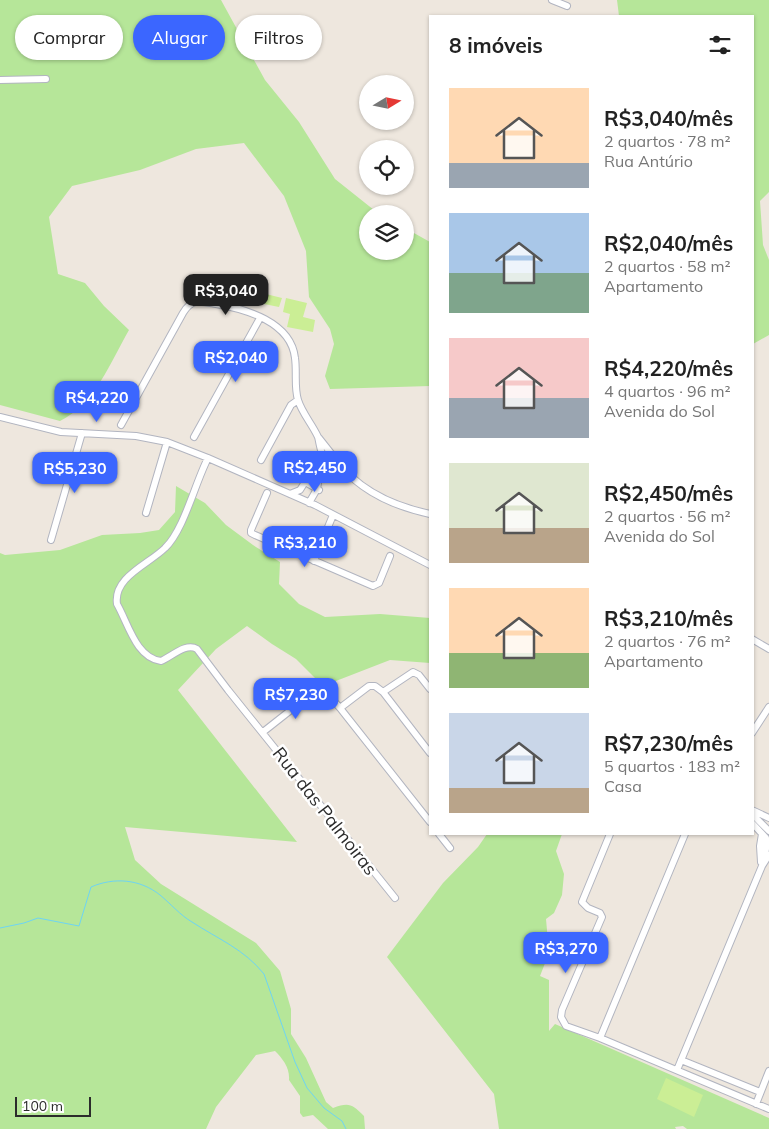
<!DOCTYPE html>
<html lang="pt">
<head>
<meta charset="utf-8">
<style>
  body { margin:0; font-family:Mulish,sans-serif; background:#f2f2f2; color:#222; height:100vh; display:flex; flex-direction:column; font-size:19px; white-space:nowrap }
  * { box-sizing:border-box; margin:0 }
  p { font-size:16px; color:#767676 }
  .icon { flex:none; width:28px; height:28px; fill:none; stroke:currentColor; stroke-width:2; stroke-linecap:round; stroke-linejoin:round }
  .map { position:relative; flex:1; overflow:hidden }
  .sheet { position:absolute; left:429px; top:15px; width:325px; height:820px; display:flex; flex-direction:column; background:#fff; border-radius:0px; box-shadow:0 1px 4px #0004 }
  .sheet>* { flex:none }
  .hud { position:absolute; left:15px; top:15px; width:339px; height:45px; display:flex; gap:10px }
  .needle { width:32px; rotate:80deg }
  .fabs { position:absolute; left:359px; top:75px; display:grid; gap:10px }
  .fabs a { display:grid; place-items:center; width:55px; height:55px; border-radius:50%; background:#fff; box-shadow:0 1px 4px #0004; font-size:25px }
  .scale { position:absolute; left:15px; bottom:12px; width:76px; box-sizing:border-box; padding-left:5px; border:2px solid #2c2c2c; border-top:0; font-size:14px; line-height:18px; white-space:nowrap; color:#2c2c2c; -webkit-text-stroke:4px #fff; paint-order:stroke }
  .price { position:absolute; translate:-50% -42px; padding:0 11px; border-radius:10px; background:#3b66ff; color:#fff; font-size:16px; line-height:32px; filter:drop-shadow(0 1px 2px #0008) }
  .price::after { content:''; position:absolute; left:50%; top:30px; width:15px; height:11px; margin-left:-8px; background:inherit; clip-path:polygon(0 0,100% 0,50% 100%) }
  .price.active { background:#222; color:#fff }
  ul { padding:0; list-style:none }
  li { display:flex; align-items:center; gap:15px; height:125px; padding:0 20px }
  li span { display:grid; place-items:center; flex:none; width:140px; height:100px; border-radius:0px; color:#555 }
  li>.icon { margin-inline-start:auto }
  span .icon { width:60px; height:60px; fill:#fffc; stroke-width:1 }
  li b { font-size:21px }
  h2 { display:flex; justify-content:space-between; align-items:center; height:60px; padding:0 20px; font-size:21px }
  .pill { padding:0 18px; border-radius:22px; background:#fff; box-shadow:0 1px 4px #0004; font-size:18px; line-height:45px }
  .pill.active { background:#3b66ff; color:#fff }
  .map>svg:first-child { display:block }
  .green { fill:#b6e699 }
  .pitch { fill:#cbee95 }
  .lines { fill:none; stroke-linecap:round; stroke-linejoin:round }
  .stream { stroke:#6ed4f3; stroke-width:1 }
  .minor-tunnel { stroke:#c7c2ba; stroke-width:6; stroke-dasharray:6 3; stroke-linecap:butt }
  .minor-casing { stroke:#b2b5c0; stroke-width:8 }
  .minor { stroke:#fff; stroke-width:6 }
  .labels { text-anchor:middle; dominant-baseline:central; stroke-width:5; stroke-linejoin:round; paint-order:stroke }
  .street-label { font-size:18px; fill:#2c2c2c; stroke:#fff }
</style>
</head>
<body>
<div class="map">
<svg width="769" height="1129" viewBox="0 0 769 1129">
  <rect width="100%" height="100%" fill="#eee7de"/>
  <path class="green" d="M0,0H221L265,80L299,122L335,179L379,214H368V251H405V228L430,242V386L330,389L325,376L334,344L330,329L309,297L306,251L284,196L244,143L196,149L140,170L72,186L49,217L58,274L85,283L104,306L129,330C110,363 95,404 60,421L0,405Z
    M617,0H769V192L760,201L763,245L769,260V335L753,344L752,16H619Z
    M176,486L205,503L226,525L253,545L280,562L279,584L299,604L325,617L380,614L430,618V663L390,660L323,686L296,659L272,644L247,626L216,649L178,690L297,842L125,827L135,860L161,884L256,943L280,971L291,1009V1034L306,1058L326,1102L333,1108C349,1102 352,1104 364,1116L365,1129H328L313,1115L303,1117L300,1113V1096L289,1080C290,1068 283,1059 275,1051L256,1055L216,1107L206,1129H0V553L5,555L60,550L102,535L140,533L159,530L175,512Z
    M487,834H562L556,851L564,874L562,895L554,913L546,919L549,953L540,976L549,980V1031L555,1024L769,1118V1129H687L683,1126L675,1127L676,1129H499L494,1094L387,957L443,883L478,847Z"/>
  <path class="pitch" d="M266,294L282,298L279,307L264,304Z
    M286,298L307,303L303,317L315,320L313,332L287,327L290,314L283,312Z
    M666,1078L703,1095L694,1117L657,1099Z"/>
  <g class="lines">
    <path class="stream" d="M0,928L24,923L38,918L79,926L91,887C114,877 140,879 160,895C171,904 180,915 192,922C218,939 244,949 264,974L295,1062L307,1088L324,1108L342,1121L346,1129"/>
    <path class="minor-tunnel" d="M318,483L323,473"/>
    <defs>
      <path id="minor" d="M552,0L567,6
        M0,80L46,79
        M0,417L61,432L136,436L167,442L208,458L315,505L430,565
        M121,425L183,313C192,298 200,301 216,304C246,309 291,322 295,358C297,372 294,387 298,400C302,413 312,424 318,437C320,444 320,453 325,458
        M194,437L260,318
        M319,438L334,457
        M324.5 461a5.5 5.5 0 1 1 11 0a5.5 5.5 0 1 1-11 0Z
        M208,458C195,483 184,530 165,548C149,564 113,577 117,604C128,623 136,658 161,661C171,657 186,642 197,649L228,690L395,898
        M335,458C357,490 393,506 430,514
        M261,460L291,405L298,400
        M326,475L331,467
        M267,493L251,530V533L255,535L373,586L379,583L390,556
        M290,494L300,490L305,482L319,490
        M309,503L317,489L318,483
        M146,513L167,442
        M51,540L82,433
        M314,561L333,515
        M752,639L769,649
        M383,692L413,672L419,675L430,689
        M340,708L369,686H375L383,692L430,753
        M263,732L315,691L322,688L340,708L430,822
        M752,733L769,707
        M752,810L769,818
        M752,814L769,831
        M752,823L766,838V849L764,859
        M439,834L450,848
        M610,834L582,902L588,908L600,913L602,917L562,1010L561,1017L566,1026L600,1038L769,1109
        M761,862L760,846L762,834
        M600,1038L685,834
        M681,1060L760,1092
        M677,1070L762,866L769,855
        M756,1104L769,1071"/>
    </defs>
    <use href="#minor" class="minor-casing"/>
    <use href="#minor" class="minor"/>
  </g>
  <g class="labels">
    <g class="street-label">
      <text transform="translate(325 811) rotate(52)">Rua das Palmoiras</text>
    </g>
  </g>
</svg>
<div class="fabs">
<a><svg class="needle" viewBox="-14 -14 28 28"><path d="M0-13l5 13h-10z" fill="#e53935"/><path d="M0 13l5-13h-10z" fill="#767676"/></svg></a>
<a><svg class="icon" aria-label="locate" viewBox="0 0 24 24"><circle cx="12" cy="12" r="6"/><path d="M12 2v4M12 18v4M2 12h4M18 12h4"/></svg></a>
<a><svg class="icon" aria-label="layers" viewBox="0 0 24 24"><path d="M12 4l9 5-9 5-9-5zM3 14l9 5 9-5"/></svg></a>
</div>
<div class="scale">100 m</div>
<b class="price active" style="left:226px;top:316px">R$3,040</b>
<b class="price" style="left:236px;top:383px">R$2,040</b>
<b class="price" style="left:97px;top:423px">R$4,220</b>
<b class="price" style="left:315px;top:493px">R$2,450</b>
<b class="price" style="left:75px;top:494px">R$5,230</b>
<b class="price" style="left:305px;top:568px">R$3,210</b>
<b class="price" style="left:296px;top:720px">R$7,230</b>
<b class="price" style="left:566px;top:974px">R$3,270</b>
<div class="hud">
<a class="pill">Comprar</a>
<a class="pill active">Alugar</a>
<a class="pill">Filtros</a>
</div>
<section class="sheet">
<h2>8 imóveis<svg class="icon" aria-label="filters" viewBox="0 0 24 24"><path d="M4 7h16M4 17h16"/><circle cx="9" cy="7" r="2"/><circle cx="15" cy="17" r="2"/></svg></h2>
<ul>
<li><span style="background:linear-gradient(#ffd9b3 75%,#9aa5b1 0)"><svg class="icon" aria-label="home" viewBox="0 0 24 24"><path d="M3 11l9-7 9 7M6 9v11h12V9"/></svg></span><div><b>R$3,040/mês</b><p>2 quartos · 78 m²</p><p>Rua Antúrio</p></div></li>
<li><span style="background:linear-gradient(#a9c7e8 60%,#7fa58c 0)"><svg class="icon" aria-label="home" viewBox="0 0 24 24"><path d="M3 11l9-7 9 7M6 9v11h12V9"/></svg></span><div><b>R$2,040/mês</b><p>2 quartos · 58 m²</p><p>Apartamento</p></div></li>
<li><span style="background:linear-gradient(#f6c9c9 60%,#9aa5b1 0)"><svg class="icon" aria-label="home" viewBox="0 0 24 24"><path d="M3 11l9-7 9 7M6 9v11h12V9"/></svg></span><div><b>R$4,220/mês</b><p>4 quartos · 96 m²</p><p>Avenida do Sol</p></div></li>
<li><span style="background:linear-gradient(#dfe7d0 65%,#b9a48a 0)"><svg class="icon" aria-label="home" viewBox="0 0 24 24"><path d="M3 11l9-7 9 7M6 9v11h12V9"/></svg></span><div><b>R$2,450/mês</b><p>2 quartos · 56 m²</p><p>Avenida do Sol</p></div></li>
<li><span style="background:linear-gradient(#ffd9b3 65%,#8fb573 0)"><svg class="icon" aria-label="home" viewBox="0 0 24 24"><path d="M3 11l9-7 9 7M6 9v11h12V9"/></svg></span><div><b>R$3,210/mês</b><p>2 quartos · 76 m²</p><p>Apartamento</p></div></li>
<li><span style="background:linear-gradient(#c9d6e8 75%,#b9a48a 0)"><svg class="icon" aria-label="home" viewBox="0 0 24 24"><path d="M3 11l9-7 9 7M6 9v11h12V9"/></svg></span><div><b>R$7,230/mês</b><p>5 quartos · 183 m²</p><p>Casa</p></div></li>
</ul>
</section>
</div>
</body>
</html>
